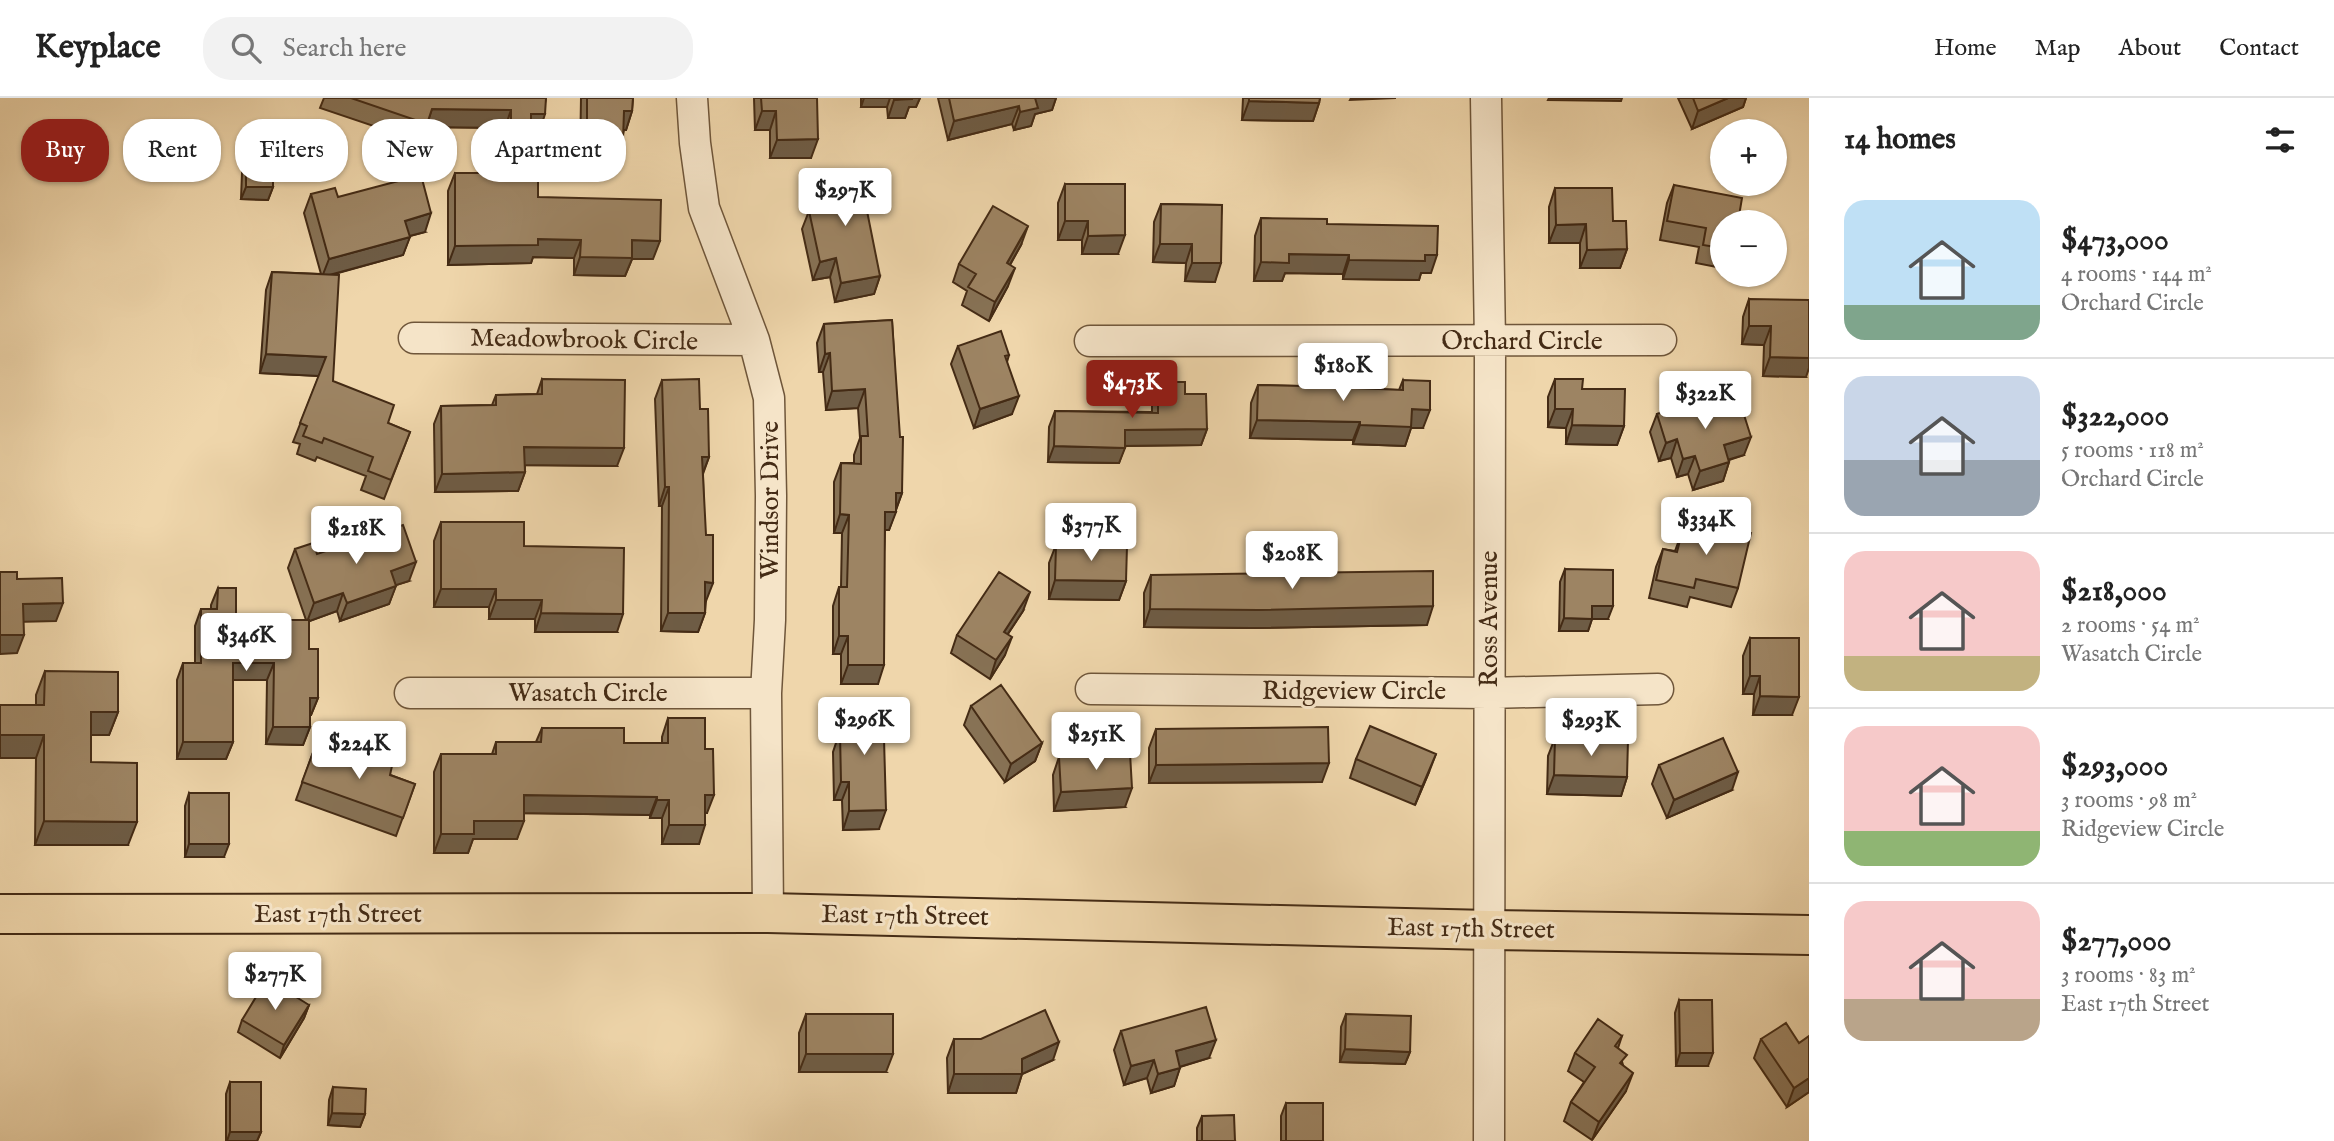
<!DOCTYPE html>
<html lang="en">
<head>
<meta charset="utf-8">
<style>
  body { margin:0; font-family:"IM FELL English",serif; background:#f2f2f2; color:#222; height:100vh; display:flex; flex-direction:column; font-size:26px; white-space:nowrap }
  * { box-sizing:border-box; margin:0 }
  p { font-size:23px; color:#767676 }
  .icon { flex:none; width:38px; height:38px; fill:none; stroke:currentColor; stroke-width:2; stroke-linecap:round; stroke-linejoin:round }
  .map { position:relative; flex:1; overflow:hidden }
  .side { display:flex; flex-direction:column; background:#fff; width:525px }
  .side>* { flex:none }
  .guide { position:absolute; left:21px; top:21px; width:665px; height:63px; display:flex; gap:14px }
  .fabs { position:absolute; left:1710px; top:21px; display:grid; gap:14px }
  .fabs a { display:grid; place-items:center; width:77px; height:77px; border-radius:50%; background:#fff; box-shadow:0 2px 5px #0004; font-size:35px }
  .price { position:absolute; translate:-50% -60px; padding:0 16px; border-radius:7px; background:#fff; color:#222; font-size:23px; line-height:46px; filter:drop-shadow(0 2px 4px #0008) }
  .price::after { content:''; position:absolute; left:50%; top:42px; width:21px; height:16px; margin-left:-10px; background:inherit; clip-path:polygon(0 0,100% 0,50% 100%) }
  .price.on { background:#8f2418; color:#fff }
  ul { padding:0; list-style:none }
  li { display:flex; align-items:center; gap:21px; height:175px; padding:0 35px }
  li+li { border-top:2px solid #e0e0e0 }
  li span { display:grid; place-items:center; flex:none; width:196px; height:140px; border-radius:21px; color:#555 }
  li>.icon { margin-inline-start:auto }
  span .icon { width:84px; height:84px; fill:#fffc; stroke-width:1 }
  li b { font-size:30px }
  h2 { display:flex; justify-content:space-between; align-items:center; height:84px; padding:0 35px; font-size:30px }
  .tag { padding:0 24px; border-radius:28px; background:#fff; box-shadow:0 2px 5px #0004; font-size:24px; line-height:63px }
  .tag.on { background:#8f2418; color:#fff }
  header { display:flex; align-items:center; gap:42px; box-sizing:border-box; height:98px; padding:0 35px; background:#fff; border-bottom:2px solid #e0e0e0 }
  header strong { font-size:33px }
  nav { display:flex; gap:38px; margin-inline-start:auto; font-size:24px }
  .search { width:490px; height:63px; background:#f2f2f2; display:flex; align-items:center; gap:18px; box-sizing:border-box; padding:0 24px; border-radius:28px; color:#767676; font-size:26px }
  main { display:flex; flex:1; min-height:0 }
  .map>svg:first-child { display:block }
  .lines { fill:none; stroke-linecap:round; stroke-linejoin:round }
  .minor-casing { stroke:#6f563a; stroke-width:33 }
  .major-casing { stroke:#442b15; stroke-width:42 }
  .minor { stroke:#f5e4c8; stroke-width:30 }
  .major { stroke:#efd6ab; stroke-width:38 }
  .wall { fill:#877255; stroke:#442b15; stroke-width:2 }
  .shaded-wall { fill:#6e5c45; stroke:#442b15; stroke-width:2 }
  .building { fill:#9d8463; stroke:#442b15; stroke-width:2 }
  .labels { text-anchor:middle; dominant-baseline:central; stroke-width:6; stroke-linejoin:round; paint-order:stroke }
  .street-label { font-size:26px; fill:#442b15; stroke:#f5e4c8 }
</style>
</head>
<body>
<header>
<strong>Keyplace</strong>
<div class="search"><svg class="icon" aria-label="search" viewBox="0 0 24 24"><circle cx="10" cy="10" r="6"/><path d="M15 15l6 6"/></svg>Search here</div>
<nav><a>Home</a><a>Map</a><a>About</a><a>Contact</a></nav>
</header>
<main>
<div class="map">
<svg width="1809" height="1043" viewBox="0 0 1809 1043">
  <rect width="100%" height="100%" fill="#efd6ab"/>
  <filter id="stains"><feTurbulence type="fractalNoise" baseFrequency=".00286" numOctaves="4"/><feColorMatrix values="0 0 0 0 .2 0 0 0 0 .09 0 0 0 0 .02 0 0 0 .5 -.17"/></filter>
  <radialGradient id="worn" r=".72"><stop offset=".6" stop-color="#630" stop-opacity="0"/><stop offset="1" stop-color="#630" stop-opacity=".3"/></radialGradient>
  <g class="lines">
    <defs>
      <path id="minor" d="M692,0L695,45L704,110L754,242L769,300L771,398L770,522L766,595L768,815
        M1486,0L1490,244L1489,1043
        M414,240L754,242
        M1090,243L1661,242
        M1091,591L1488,595L1658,591
        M410,595H766"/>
      <path id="major" d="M0,816L768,815L1489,832L1809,837"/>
    </defs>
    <use href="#minor" class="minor-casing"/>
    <use href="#major" class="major-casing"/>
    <use href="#minor" class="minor"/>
    <use href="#major" class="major"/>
  </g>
  <path class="wall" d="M324,0H546L539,35H529L524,47H504L505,30L426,29L421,44L320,10Z
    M581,0H633L632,13L626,32H624L617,60H580Z
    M754,0H817L811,60H770V32H755Z
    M861,0H920L916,9H909L905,20H888L887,9H861Z
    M938,0H1056L1052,12L1035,16L1031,28L1014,32L1012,26L948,42Z
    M1243,0H1320L1319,5L1313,23L1242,22Z
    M1678,0H1746L1743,9L1692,31Z
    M246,62L273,89L268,102L241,101L242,75Z
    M455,75L538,99L653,161H632L625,178L574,177V160L533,159L531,165L448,167V93Z
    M816,82L880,178L874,196L835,204L830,179L813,182L802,131L809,113L812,112L809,101Z
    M1065,86L1118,156H1082V142H1058V105Z
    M1674,87L1722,124V170L1696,165L1699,149L1660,142L1667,105Z
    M1555,90L1613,123L1627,151L1620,170H1580V145H1549V109Z
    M311,96L338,99L425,134L410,138L403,157L331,177L333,283L388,325L410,334L384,401L361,392L366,378L317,359L315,363L297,356L300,346L293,344L319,278L260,275L266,192L272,174L321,176L304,115Z
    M1161,106L1222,107L1215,184L1185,183L1186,165L1153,164L1154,124Z
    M1261,120L1327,126L1431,175H1421L1419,182L1343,181V176L1285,175L1282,183H1254L1255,138Z
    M1021,147L1010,167L1008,188L989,223L962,207L967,193L953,184L959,166Z
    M1749,201L1806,279L1763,278L1764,247L1742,246L1743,219Z
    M892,222L902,395L889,432H885L878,586H841V556H833V508L839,489H841L842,435H834V384L841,365H854V357L860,340L858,310L826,312L823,274H819L817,245L824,226Z
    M958,248L1009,257L1007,264L1012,316L974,330L951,266Z
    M1302,279L1329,289L1399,292L1403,282L1423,330H1411L1405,348L1353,346V342L1250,340L1251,305L1258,287L1299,288Z
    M542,281L617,368L525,367V374L518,393L435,394L434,326L441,308L492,307L496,297L537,296Z
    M1555,281L1582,291L1624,328L1617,347L1566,346V330L1548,329V299Z
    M662,282L700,311L709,359L703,376L706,503L705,515L698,534L661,533L662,408H659L655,301Z
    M1158,284L1185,296L1207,331L1201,347L1125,348L1119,365L1048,364L1049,329L1055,313L1152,314V300Z
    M1698,313L1744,357L1729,362V364L1723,383L1693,392L1688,376L1677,379L1671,360L1659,363L1650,334L1657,316Z
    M1697,422L1738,490L1731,509L1690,499L1687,509L1649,500L1656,469L1663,451L1675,453L1682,434L1692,436Z
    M441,424L524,448L617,534H535V521H489V509H434V443Z
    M1056,447L1126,483L1119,502L1049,501V465Z
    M295,451L317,456L409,483L396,487L389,506L340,523L337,513L309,523V551L318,600L311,617H310V629L303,647L266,646L267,582H233V644L226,661H177V582L183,565H195V528L201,511H211V507L218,490L236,545H266V539L272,522H306L288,470Z
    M1565,471L1608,521H1592L1588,533H1559L1560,484Z
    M1151,477L1427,527L1251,530L1144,529V495Z
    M1023,513L1008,536L1005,557L990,581L951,555L957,537Z
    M1750,540L1792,617H1753L1754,596H1743V558Z
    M45,573L118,614L109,637H91V664L128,747H35L36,660H0L36,607V597Z
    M846,605L879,731L843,732L842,702H834L833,654L839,636V624Z
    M971,608L1042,645L1035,663L1005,684L964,627Z
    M668,620L705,651L707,715H705L699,746H662V720H650V717L524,715L517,741H473L468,755H434V674L441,656H492L496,644H536L542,630L624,645H662V639Z
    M1156,631L1322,684L1149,685V650Z
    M1555,640L1627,679L1621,698L1547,696L1548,658Z
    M315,649L415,686L396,738L296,702Z
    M1059,659L1125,709L1054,713L1053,677Z
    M1356,661L1429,674L1415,707L1350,680Z
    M1659,667L1732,692L1667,720L1652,686Z
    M189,695L224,759H185V708Z
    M1679,902L1708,968H1676L1675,915Z
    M309,907L304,920L280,960L238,934L242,922Z
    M806,916L886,974H799V935Z
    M1346,916L1410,954L1405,966L1340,964L1341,929Z
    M1121,933L1209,960L1180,969L1174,988L1151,995L1147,980L1124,987L1114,952Z
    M1622,938L1618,950L1623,967L1626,993L1592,1042L1564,1023L1571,1004L1584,984L1568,973L1575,955Z
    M954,941L1053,962L1022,976L1016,995H948L947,960Z
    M1761,941L1799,945L1809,994L1787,1009L1754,960Z
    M230,984L261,1034L257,1043H226V996Z
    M333,989L365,1016L360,1029L328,1027L329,1002Z
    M1286,1005L1323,1043H1281V1018Z
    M1202,1018L1235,1043H1197V1030Z"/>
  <path class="shaded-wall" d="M864,0H890L887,9H861Z
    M908,0H920L916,9H909L905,20H888L894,2Z
    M1035,0H1056L1052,12L1035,16L1031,28L1014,32L1020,14Z
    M1351,0H1396L1350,2Z
    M1549,0H1622L1621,3L1548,2Z
    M1728,0H1746L1743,9L1692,31L1698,13Z
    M1249,3L1319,5L1313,23L1242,22Z
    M1019,8L1012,26L948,42L954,23Z
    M432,11L511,12L505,30L426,29Z
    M624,13H632L626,32H617Z
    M762,13H776L770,32H755Z
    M531,16H545L539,35H529L524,47H504L511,28Z
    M818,41L811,60H770L777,42Z
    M587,42H623L617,60H580Z
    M246,89H273L268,102L241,101Z
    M431,115L425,134L398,141L405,123Z
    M1065,123H1088L1082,142H1058Z
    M1586,126L1580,145H1549L1556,127Z
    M1028,128L1021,147L1000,184L1007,165Z
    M1125,137L1118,156H1082L1088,138Z
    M410,139L403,157L322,179L329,161Z
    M538,141L581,142L574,160L533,159L531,165L448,167L455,148Z
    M632,142L660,143L653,161H632L625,178L574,177L580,159Z
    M1160,146H1192L1186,165L1153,164Z
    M1627,151L1620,170H1580L1587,152Z
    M1289,156L1349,157L1343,176L1285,175L1282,183H1254L1261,164Z
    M1425,157H1437L1431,175H1421L1419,182L1343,181L1349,162Z
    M836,160L830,179L813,182L820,164Z
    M1192,165H1221L1215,184L1185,183Z
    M1015,170L1008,188L989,223L995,204Z
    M880,178L874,196L835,204L841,185Z
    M1749,228H1771L1764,247L1742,246Z
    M830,255L823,274H819L825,256Z
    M266,256L326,259L319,278L260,275Z
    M1770,259L1809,260V270L1806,279L1763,278Z
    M865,291L858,310L826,312L832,293Z
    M1019,298L1012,316L974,330L980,311Z
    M1412,311L1430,312L1423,330H1411L1405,348L1353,346L1360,327Z
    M1555,311H1573L1566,330L1548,329Z
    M1257,322L1360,324L1353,342L1250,340Z
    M1572,327L1624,328L1617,347L1566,346Z
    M1207,331L1201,347L1119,348L1125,332Z
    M1751,339L1744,357L1717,365L1724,347Z
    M1677,341L1671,360L1659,363L1666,345Z
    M1054,348L1125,350L1119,365L1048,364Z
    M524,349L624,350L617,368L518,367Z
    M1695,358L1688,376L1677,379L1683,361Z
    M702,359H709L702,377Z
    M1729,364L1723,383L1693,392L1700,373Z
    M525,374L518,393L435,394L442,376Z
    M665,389H669L662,408H659Z
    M896,395H902L895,414Z
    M885,414H896L889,432H879Z
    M840,416L849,417L842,435H834Z
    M416,464L409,483L384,491L391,473Z
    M1055,482L1126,483L1119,502L1049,501Z
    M705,484L713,485L706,503H698Z
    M396,488L389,506L340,523L347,505Z
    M441,491H496L489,509H434Z
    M1030,494L1023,513L997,552L1004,534Z
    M343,495L337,513L307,524L314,505Z
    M496,502H542L535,521H489Z
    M63,505L56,523L16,524L23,506Z
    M1433,508L1427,527L1251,530L1144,529L1150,511Z
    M1592,508H1613L1608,521H1588Z
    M541,515L623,516L617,534H535Z
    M668,515H705L698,534L661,533Z
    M1564,520L1592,521L1588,533H1559Z
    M0,537H24L17,555L0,556Z
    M839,538H848L841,556H833Z
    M1012,539L1005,557L990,581L996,562Z
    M233,565H274L267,582H227Z
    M848,567H884L878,586H841Z
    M1750,578H1760L1754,596H1743Z
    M1760,598L1799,599L1792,617H1753Z
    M310,600H318L311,617H304Z
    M91,614H118L109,637H82Z
    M273,629H310L303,647L266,646Z
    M0,637H44L36,660H0Z
    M183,644H233L226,661H177Z
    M1042,645L1035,663L1005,684L1011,666Z
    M1436,656L1429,674L1415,707L1422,689Z
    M1329,665L1322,684L1149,685L1156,667Z
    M1738,674L1732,692L1667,720L1674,702Z
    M1554,677L1627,679L1621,698L1547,696Z
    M841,684H849L842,702H834Z
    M1132,690L1125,709L1054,713L1061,694Z
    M524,697L657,699L650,717L517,715Z
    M705,697H714L707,715H698Z
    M657,702H669L662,720H650Z
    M886,712L879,731L843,732L849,713Z
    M44,723L137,724L128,747H35Z
    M474,723H524L517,741H473L468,755H434L441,736Z
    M669,727H705L699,746H662Z
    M189,746H229L224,759H185Z
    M309,907L304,920L280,960L284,947Z
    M1216,942L1209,960L1169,972L1176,953Z
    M1059,944L1053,962L1022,976L1016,995H948L954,976L1022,961Z
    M1345,951L1410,954L1405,966L1340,964Z
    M1680,955H1713L1708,968H1676Z
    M806,956H893L886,974H799Z
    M1154,962L1147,980L1124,987L1131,968Z
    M1180,970L1174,988L1151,995L1158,976Z
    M1633,975L1626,993L1592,1042L1599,1024Z
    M1809,980V994L1787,1009L1794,990Z
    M332,1015L365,1016L360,1029L328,1027Z
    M230,1034H261L257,1043H227Z"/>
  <path class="building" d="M351,0H546L545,16H531V29L511,28V12L432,11L427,26Z
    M587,0H633L632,13H624L623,42H587Z
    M761,0H817L818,41L777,42L776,13H762Z
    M894,0H912V1L894,2Z
    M949,0H1035L1038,10L1020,14L1019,8L954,23Z
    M1249,0H1320L1319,5L1249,3Z
    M1693,0H1728L1698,13Z
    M246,62H273V89H246Z
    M859,73L880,178L841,185L836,160L820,164L809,113L822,110L816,82Z
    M455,75H538V99L661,102L660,143L632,142V160L580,159L581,142L538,141V147L455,148Z
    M421,77L431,115L405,123L410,139L329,161L311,96L335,90L338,99Z
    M1065,86H1125V137L1088,138V123H1065Z
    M1674,87L1742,100L1738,124H1722V150L1703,147L1706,130L1667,123Z
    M1555,90H1612L1613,123H1626L1627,151L1587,152L1586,126L1556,127Z
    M1161,106L1222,107L1221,165H1192V146H1160Z
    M993,108L1028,128L1007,165L1015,170L995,204L968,189L976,176L959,166Z
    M1261,120L1327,121V126L1438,128L1437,157H1425V163L1349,162V157L1289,156V165L1261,164Z
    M272,174L339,177L333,283L394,307L388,325L410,334L391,382L368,373L373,359L324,340L322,345L303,338L307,328L300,325L326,259L266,256Z
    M1749,201L1809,202V260L1770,259L1771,228H1749Z
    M892,222L900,339H903L902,395H896V414H885L884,567H848V538H839V489H847L849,417L840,416L841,365L861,366V338H868L865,291L832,293L830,255L825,256L824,226Z
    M1001,233L1009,257L1005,258L1019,298L980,311L958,248Z
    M1302,279H1329V289L1403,292V282L1430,283V312L1412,311L1411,329L1360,327V324L1257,322L1258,287L1302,288Z
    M542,281L625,282L624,350L524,349L525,374L442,376L441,308L496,307V297L542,296Z
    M699,281L700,311H708L709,359H702L706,437H713V485L705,484V515H668L669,389H665L662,282Z
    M1555,281H1583L1582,291H1625L1624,328L1572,327L1573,311H1555Z
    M1158,284H1185V296H1206L1207,331L1125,332V350L1054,348L1055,313L1158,315Z
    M1739,301L1751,339L1724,347L1729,364L1700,373L1695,358L1683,361L1677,341L1666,345L1657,316L1694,304L1698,313Z
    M1697,422L1751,435L1738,490L1696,481L1694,490L1656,482L1663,451L1677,454L1682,434L1694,436Z
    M441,424H524V448L624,450L623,516L541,515L542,502H496V491H441Z
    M403,427L416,464L391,473L396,488L347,505L343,495L314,505L295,451L313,445L317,456Z
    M1056,447L1127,448L1126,483L1055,482Z
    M1565,471L1613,472V508H1592V521L1564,520Z
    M1433,473V508L1258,512L1150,511L1151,477Z
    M0,474H17V481L62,480L63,505L23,506L24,537H0Z
    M999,474L1030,494L1004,534L1012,539L996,562L957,537Z
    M218,490H236V545H272V522H309V551H318V600H310V629H273L274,565H233V644H183V565H201V511H217Z
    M1750,540H1799V599L1760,598V578H1750Z
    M45,573L118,574V614H91V664L137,665V724L44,723V637H0V607H44Z
    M1001,587L1042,645L1011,666L971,608Z
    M846,605H883L886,712L849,713V684H841L840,635H847Z
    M668,620H705V651H713L714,697H705V727H669V702H657V699L524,697V723H474V736H441V656H496V644H541L542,630H624V645H668Z
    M1370,628L1436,656L1422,689L1356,661Z
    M1328,629L1329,665L1156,667V631Z
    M1555,640L1628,642L1627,679L1554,677Z
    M1723,640L1738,674L1674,702L1659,667Z
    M315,649L343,659L346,652L392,668L390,677L415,686L403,720L302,684Z
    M1130,655L1132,690L1061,694L1059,659Z
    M189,695H229V746H189Z
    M267,881L309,907L284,947L242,922Z
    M1679,902H1712L1713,955H1680Z
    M1206,909L1216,942L1176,953L1180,970L1158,976L1154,962L1131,968L1121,933Z
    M1045,912L1059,944L1022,961V976H954V941H981Z
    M806,916H893V956H806Z
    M1346,916L1411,918L1410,954L1345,951Z
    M1598,921L1622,938L1615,948L1627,957L1620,965L1633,975L1599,1024L1571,1004L1595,969L1575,955Z
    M1786,925L1799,945L1809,938V980L1794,990L1761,941Z
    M230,984H261V1034H230Z
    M333,989L366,991L365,1016L332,1015Z
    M1286,1005H1323V1043H1286Z
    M1234,1017L1235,1043H1202V1018Z"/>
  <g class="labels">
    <g class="street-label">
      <text transform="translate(584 242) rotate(1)">Meadowbrook Circle</text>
      <text x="1522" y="243">Orchard Circle</text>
      <text transform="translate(770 402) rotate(-90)">Windsor Drive</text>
      <text transform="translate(1489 521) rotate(-90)">Ross Avenue</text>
      <text x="1354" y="593">Ridgeview Circle</text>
      <text x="588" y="595">Wasatch Circle</text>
      <text x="338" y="816">East 17th Street</text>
      <text transform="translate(905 818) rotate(1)">East 17th Street</text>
      <text transform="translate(1471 831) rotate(1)">East 17th Street</text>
    </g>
  </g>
  <rect width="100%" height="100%" filter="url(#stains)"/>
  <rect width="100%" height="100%" fill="url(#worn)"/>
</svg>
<div class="fabs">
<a>+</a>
<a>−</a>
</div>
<b class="price" style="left:845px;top:130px">$297K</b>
<b class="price" style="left:1343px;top:305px">$180K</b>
<b class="price on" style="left:1132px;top:322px">$473K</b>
<b class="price" style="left:1705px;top:333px">$322K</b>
<b class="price" style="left:1706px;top:459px">$334K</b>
<b class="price" style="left:1091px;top:465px">$377K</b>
<b class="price" style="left:356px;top:468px">$218K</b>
<b class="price" style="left:1292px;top:493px">$208K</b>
<b class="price" style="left:246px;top:575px">$346K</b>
<b class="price" style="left:864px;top:659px">$296K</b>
<b class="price" style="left:1591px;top:660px">$293K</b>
<b class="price" style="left:1096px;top:674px">$251K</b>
<b class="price" style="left:359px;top:683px">$224K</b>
<b class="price" style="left:275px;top:914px">$277K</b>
<div class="guide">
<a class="tag on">Buy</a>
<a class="tag">Rent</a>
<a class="tag">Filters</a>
<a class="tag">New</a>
<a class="tag">Apartment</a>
</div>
</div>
<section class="side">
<h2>14 homes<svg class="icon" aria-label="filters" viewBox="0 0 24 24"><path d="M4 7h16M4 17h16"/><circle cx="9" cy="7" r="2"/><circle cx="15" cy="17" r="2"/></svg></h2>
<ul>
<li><span style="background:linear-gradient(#bfe0f5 75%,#7fa58c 0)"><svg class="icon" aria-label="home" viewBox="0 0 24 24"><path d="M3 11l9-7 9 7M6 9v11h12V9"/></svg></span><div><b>$473,000</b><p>4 rooms · 144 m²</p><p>Orchard Circle</p></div></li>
<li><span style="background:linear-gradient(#c9d6e8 60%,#9aa5b1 0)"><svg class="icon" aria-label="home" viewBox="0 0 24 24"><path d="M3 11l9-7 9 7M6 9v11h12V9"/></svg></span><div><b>$322,000</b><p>5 rooms · 118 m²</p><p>Orchard Circle</p></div></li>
<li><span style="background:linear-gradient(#f6c9c9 75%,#c2b280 0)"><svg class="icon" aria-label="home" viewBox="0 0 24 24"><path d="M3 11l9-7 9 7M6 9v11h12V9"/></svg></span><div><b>$218,000</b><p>2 rooms · 54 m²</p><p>Wasatch Circle</p></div></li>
<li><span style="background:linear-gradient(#f6c9c9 75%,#8fb573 0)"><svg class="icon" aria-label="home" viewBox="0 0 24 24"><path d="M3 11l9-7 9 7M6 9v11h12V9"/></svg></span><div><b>$293,000</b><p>3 rooms · 98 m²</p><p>Ridgeview Circle</p></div></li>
<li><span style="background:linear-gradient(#f6c9c9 70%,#b9a48a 0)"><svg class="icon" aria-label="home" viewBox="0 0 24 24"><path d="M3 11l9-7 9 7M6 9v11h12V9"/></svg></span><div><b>$277,000</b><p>3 rooms · 83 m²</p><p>East 17th Street</p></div></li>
</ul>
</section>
</main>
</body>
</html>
